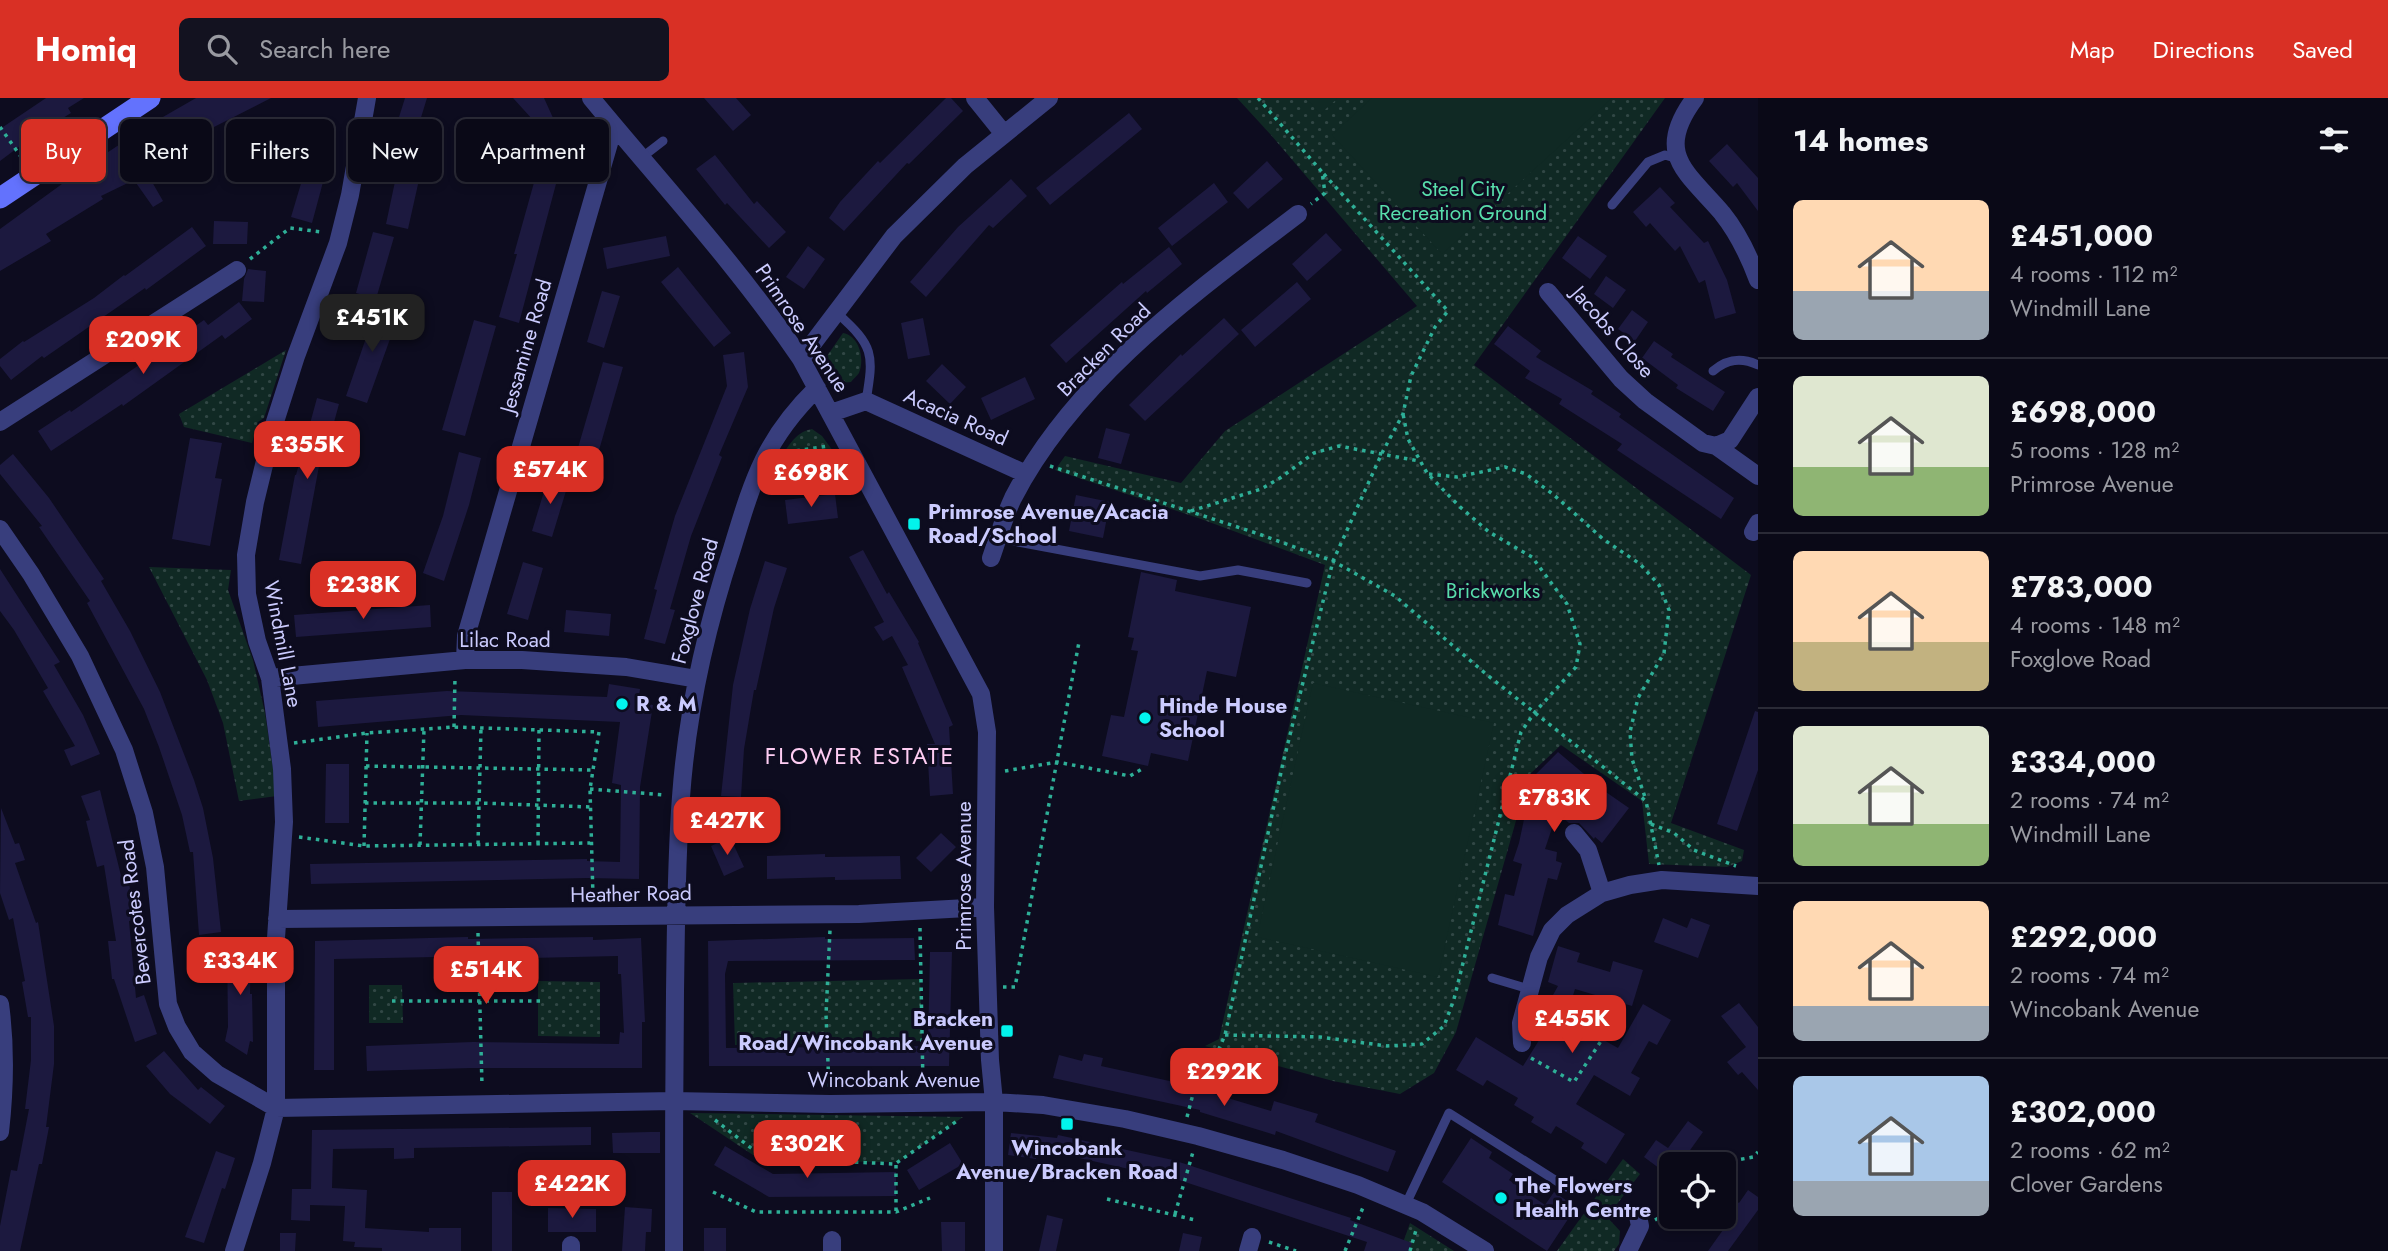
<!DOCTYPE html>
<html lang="en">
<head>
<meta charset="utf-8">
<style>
  body { margin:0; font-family:Jost,sans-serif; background:#131220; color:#f1f3f6; height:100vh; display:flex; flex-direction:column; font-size:26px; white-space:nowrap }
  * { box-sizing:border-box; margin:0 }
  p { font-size:23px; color:#999aa1 }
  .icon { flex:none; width:38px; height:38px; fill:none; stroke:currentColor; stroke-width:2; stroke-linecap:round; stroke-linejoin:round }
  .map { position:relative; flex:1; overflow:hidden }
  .panel { display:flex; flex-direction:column; background:#0a0917; width:630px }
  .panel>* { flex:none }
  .banner { position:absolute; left:21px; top:21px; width:665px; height:63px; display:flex; gap:14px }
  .buttons { position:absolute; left:1659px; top:1054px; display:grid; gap:14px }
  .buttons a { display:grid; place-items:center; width:77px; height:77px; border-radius:10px; background:#0a0917; box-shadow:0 4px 10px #0003,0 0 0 2px #2a2a36; font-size:35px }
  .price { position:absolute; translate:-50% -60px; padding:0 16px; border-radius:14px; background:#d93025; color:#fff; font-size:23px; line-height:46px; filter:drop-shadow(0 2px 4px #0008) }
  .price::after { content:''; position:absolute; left:50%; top:42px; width:21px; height:16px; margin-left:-10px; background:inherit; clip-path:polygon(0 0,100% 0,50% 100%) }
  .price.selected { background:#222; color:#fff }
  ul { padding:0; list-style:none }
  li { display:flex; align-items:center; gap:21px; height:175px; padding:0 35px }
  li+li { border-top:2px solid #2a2a36 }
  li span { display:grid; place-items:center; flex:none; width:196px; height:140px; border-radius:10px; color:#555 }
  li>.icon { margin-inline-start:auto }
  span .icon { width:84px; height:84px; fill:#fffc; stroke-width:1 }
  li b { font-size:30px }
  h2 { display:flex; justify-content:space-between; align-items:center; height:84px; padding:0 35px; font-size:30px }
  .tag { padding:0 24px; border-radius:10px; background:#0a0917; box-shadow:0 4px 10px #0003,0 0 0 2px #2a2a36; font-size:24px; line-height:63px }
  .tag.selected { background:#d93025; color:#fff }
  header { display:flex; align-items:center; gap:42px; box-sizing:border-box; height:98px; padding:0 35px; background:#d93025; color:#fff }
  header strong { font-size:33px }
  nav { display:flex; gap:38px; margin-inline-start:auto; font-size:24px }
  .search { width:490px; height:63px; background:#131220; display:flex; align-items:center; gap:18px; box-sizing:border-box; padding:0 24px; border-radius:10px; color:#999aa1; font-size:26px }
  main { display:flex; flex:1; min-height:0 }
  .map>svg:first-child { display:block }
  .grass { fill:url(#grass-dots) }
  .pitch { fill:#102924 }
  .building { fill:#1c193f }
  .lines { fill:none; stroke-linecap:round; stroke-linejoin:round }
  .path { stroke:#2eaf97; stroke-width:3.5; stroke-dasharray:3.5 5; stroke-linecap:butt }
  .lane { stroke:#383e7d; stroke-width:9 }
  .street { stroke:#383e7d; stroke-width:18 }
  .secondary { stroke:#6372fd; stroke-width:21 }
  .poi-dot { fill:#02f3ec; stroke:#0d0c1f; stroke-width:2.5 }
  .labels { text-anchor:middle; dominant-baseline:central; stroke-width:6; stroke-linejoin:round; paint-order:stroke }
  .park-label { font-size:21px; fill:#58ddab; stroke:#0d0c1f }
  .street-label { font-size:21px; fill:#cbcbfe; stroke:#0d0c1f }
  .poi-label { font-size:21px; font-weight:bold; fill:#cbcbfe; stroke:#0d0c1f; text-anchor:start }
  .neighbourhood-label { font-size:23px; letter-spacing:2px; fill:#fecdf3; stroke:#0d0c1f }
</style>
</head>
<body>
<header>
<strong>Homiq</strong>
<div class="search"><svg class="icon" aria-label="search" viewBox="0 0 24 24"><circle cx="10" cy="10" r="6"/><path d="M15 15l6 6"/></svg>Search here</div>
<nav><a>Map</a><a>Directions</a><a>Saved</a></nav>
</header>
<main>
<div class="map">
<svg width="1758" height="1153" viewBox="0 0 1758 1153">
  <defs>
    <pattern id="grass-dots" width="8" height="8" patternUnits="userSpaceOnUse" patternTransform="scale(1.75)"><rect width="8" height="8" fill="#102924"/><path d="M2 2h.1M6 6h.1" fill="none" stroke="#314745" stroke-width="1.8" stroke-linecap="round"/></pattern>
  </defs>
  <rect width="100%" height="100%" fill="#0d0c1f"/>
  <path class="grass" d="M1237,0H1665L1474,267L1751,477L1671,725L1744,752L1742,763L1727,769L1649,766L1642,703L1561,647L1529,677L1456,934L1434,975L1400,996L1333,983L1205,948L1219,941L1325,467L1201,421L1055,372L1065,358L1181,385L1225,333L1417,208L1271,37Z
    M843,235C859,238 865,260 859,275C857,278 853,281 851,284L840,285L830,277L827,258Z
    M286,252L264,320L258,324L252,345L184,329L179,316Z
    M812,331L822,338L833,353L781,359C790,346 796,334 812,331Z
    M149,469L231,472L228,492L253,562L265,615L277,698L239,703L223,625L207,582Z
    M920,881L922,943L735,947L733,885Z
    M538,883L600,884V939L538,938Z
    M369,887H402L403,925H369Z
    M690,1015L963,1019L898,1064L762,1063Z
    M1623,1061L1640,1076L1607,1119L1620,1133L1619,1146L1614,1153H1557Z
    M1410,1125L1454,1153H1400Z"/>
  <path class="pitch" d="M1306,0H1338L1320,16Z
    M1372,0H1612L1442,156L1332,37Z
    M1313,585L1494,625L1438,879L1257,839Z"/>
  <path class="building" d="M46,0H84L68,10L71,15L32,39L0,63V31Z
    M196,0H271L212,30L214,33L189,44L190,46L144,70L163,103L153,109L134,82L101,98L103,101L46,136L51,143L0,173V131L84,70L149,27Z
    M405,0H427L415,39L395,32Z
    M513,0H544L568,53L551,61L533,22Z
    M704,0H736L751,17L733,33Z
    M946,0H951L963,13L909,66L907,65L844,133L829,120L840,104L878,63L880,65Z
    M1129,15L1142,31L1050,107L1036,90Z
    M404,41L427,46L408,131L386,126Z
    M314,42L333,47L312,125L291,119Z
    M1727,46L1758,80V113L1737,85L1733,89L1709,63Z
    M715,57L754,106L757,103L786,134L769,150L727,105L725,107L696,71Z
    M1267,63L1283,81L1248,111L1233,95Z
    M535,81L556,86L519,225L499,219L517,156H514Z
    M1011,81L1027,98L993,130L989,127L926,199L910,184L958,129Z
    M1214,85L1228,104L1172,148L1158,130Z
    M1660,89L1675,105L1670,109L1704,145L1708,143L1727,182L1736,215L1715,221L1705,182L1699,185L1680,148L1675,153L1650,125L1646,129L1633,114Z
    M214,123L248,124L247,146H213Z
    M192,129L206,148L146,192L145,190L44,260L42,258L11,282L0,268V261L23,243L24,244L94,200L124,177L125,178Z
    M373,134L394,139L376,201L356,195Z
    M1326,135L1342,152L1307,183L1292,166Z
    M666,138L670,158L607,171L603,150Z
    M1578,138L1607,158L1590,181L1562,160Z
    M808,148L825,161L804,191L786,179Z
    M1169,149L1182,166L1147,195L1146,193L1066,265L1050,247L1122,184L1123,186Z
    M678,169L731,235L714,249L661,184Z
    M248,171L266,173L264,204L242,203L244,181Z
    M1606,178L1626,192L1613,210L1594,196Z
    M1297,184L1311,201L1255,249L1241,232Z
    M602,193L620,198L604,250L587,244Z
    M239,204L252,221L225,241L222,237L123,308L122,306L51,353L38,333L70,312L71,314L204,222L208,227Z
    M377,208L399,216L367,305L346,298Z
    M1632,212L1648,224L1635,243L1618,231Z
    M923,220L930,257L908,261L901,225Z
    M1224,220L1239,236L1145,323L1129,307L1181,256L1182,258Z
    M474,222L496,228L465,338L442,332Z
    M1508,228L1541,253L1536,259L1593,293L1591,296L1621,316L1619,319L1734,400L1721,421L1617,352L1622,346L1559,306L1562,301L1525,280L1530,273L1494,246Z
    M1654,243L1673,256L1671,259L1725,294L1713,313L1676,290L1678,287L1642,260Z
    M744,254L748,289L719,357L722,359L691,438L670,511L675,512L665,546L644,541L657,492L654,491L675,418L727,288L723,257Z
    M603,264L623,269L593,373L573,367Z
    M942,266L966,289L950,306L926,283Z
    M1025,279L1035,301L991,322L981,300Z
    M317,300L339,306L322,368H319L301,466L279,462L295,377H296Z
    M1106,330L1130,336L1121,366L1098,360Z
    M190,340L222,345L215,380L222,381L210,448L172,441Z
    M459,354L481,360L469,407L444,483L423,475L443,418Z
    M13,356L49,400L104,481L101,483L130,533L160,594L194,682L203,710L213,760L221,834L199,837L193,754H190L182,717L159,649L144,611L87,505L90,503L39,429L42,428L0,376V367Z
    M549,377L569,383L552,439L532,433Z
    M835,396L838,420L788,426L785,402Z
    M1076,397L1110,404L1103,440L1069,433Z
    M863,452L887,496L889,494L919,544L918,545L953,627L949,629L953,696L930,698L927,646H935L902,569L908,567L892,538L883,543L874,529L884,524L849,459Z
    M765,463L787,470L774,510L756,592H754L744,651L741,699L721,698L733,587L750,511Z
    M523,464L543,470L528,522L507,516Z
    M0,471L60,564L54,567L83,617L100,656L71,668L64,652L75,648L43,593L48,590L14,532L0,513Z
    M1141,474L1177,482L1175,493L1251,509L1236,579L1207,573L1188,663L1151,655L1148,668L1102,658L1111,617L1124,619L1138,553L1131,552L1134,540L1128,539Z
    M430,507L431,529L296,539L294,517Z
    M566,512L611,516L609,538L564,534Z
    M609,586L640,591L638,604L653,607L640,689L639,781L587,780L311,786L310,766L587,761V763L620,764L621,687L612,685L620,624L461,617L318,629L316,603L447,593L607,599Z
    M1755,613L1758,614V672L1737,733L1717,726Z
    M1558,654L1603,692L1629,710L1602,745L1595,739L1594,741L1579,725H1569L1557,715L1545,751L1557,754L1556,763L1562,765L1557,782L1548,780L1533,838L1498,827L1505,796L1514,798L1522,766L1513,763L1519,745L1533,679Z
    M326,666H349V725H325Z
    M100,692L123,786L129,785L135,822L129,823L136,900L144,897L157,936L135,944L114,881H112L108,843H116L104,767L97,769L86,723L90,722L81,698Z
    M1,710L15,746L19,745L25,762L15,765L36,825L38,824L54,928V966L46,1029H49L42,1066H39L20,1153H0V1128L11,1072L17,1073L29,1011H25L31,962V919H28L22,884L25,883L13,820L9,822L0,795Z
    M941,735L956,749L931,774L916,760Z
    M730,739L744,769L724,778L711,748Z
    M825,756V759L900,758L901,781L835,782V779L767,781V758Z
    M1663,820L1687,830L1691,820L1710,827L1698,860L1654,844Z
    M468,839V841L593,839V842L641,840L645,924H642V970H471L367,973L366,948L473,944L619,946L620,934L624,935L621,876H618V858L486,861V858L334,861V972H314L315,843Z
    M825,839V841L914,840L915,862L728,863L725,876L726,950L928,948L930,854H952L949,968H709L708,843Z
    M227,846H251L250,896H252L253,944L250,943L247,957L225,943L228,929Z
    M1558,848L1580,855L1577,864L1610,874L1613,863L1643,872L1632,908L1575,891L1567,917L1577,922L1575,926L1618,950L1643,906L1671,922L1657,947L1649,943L1631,975L1640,980L1630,998L1594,977L1576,1006L1625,1036L1606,1066L1581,1050L1584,1045L1556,1028L1551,1036L1531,1024L1534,1019L1514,1007L1518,1000L1487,982L1483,988L1456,972L1476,939L1523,968L1541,939L1533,933L1558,888L1548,884Z
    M1739,905L1758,929V992L1742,974L1738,977L1727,964L1746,949L1721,918Z
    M164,953L198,992L201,989L225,1008L210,1026L170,996L146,968Z
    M1084,956L1103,960L1101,968L1174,984L1176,977L1213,987L1211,995L1271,1013L1274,1003L1318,1016L1315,1024L1396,1053L1388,1074L1276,1033L1275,1037L1200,1014V1012L1053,980L1059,957L1082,963Z
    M1688,1023L1703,1034L1683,1062L1688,1066H1671V1079L1644,1059L1656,1042L1668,1050Z
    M591,1029V1047L414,1050V1060L394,1061V1050L333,1051L332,1090L367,1092L365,1130L429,1134V1130H461V1153H382V1150L354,1149L355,1144L343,1143L345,1108L310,1107V1123L291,1122L292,1091H311L312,1032Z
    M650,1034H660V1055H613L612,1035Z
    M1011,1035L1057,1040L1058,1037L1173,1062L1351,1120L1350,1122L1412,1145L1409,1153H1364L1367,1144L1179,1082L1038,1051L1036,1061L1008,1057Z
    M1471,1040L1492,1054L1489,1060L1513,1076L1509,1082L1545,1107L1554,1094L1576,1109L1547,1153L1442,1084Z
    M950,1045L963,1066L919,1092L907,1072Z
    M725,1048L773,1076L896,1074V1098L769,1099L714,1067Z
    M216,1053L235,1060L225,1091L222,1090L204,1145L185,1139Z
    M1748,1092L1758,1099V1112L1728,1153H1708L1730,1122L1724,1117V1094L1739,1105Z
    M492,1094H512V1153H492Z
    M625,1109L652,1111L651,1134H646L645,1153H622Z
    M548,1110L596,1111V1134H548Z
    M1047,1117L1063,1121L1056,1153H1039Z
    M941,1124H965V1153H942Z
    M704,1130H726V1153H704Z
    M280,1135H296L295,1153H280Z
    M1183,1135L1202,1139L1199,1153H1179Z"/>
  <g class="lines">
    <path class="path" d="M1258,0L1322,74L1325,95L1311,106
      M0,29L24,63
      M250,161L290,130L322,134
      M788,354L829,348
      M1050,368L1256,435L1333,463L1395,498L1486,576L1646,703L1659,767
      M1429,376L1457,379L1505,369L1526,376L1554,397L1603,441L1640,466L1659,487L1669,512L1664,555L1638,600L1630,634L1632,661L1646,702
      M1191,413L1261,391L1280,380L1314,355L1339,348L1419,363
      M454,629L455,579
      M294,645L367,635L454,629L599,634L590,691L593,799
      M366,668L593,672
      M1005,673L1057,664L1130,678L1142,671
      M590,691L665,697
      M365,705H479L590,709
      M1651,726L1674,735L1694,752L1736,768
      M299,739L364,748L590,745
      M478,746L481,630
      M538,746L539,632
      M420,747L424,631
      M364,748L367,635
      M920,830L923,987
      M478,835L482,988
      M1003,889H1015L1079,544
      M392,903H545
      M1225,937L1320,939L1387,948L1422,946L1444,928L1454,901L1521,634L1535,614L1576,569L1580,546L1567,506L1532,459L1489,434L1459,408L1427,375L1408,341L1403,316
      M1531,960L1574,984L1609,931L1586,906L1560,910L1546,905
      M829,989L826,917L830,832
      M1187,1019L1199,973L1219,951L1225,937L1283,665L1333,463L1382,355L1403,316L1411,278L1435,229L1448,213L1322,74
      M715,1022L764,1060L895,1066L957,1023
      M1716,1066L1753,1059L1758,1054
      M896,1067V1114
      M713,1094L756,1114H896L930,1100
      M1107,1101L1195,1122
      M1175,1116L1193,1054
      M1655,1122L1671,1113
      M1269,1144L1296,1153
      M1345,1153L1364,1107
      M1410,1153L1416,1132"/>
    <path class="lane" d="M641,60L663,43
      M1612,107L1648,64L1665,57L1678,61
      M837,215C874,248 874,256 866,303
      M1713,273C1727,261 1741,259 1758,267
      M997,440L1200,478L1238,472L1307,485
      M1492,880L1529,891
      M1405,1108L1449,1015L1566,1089"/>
    <path class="street" d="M591,0C662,86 738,168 801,261L981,596L987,634L985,809L990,962L994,1004V1153
      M975,0L1004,36
      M1695,0C1653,56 1687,74 1722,115C1739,136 1749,158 1758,182
      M1548,194L1621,281L1645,303L1703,345L1716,348L1758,378
      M801,261L894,138L965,68L1049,0
      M831,315L866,303L1026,376
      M0,324L237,172
      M1716,348L1730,342L1758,299
      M0,431L31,476L80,558L124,652L144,715L155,769L168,906L177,929L192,954L217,976L276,1010L673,1003L830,1006L994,1004L1043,1007L1125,1021L1198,1038L1283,1062L1358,1087L1422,1114L1485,1153
      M1753,434L1758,425
      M991,460C998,440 1004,419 1013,400C1075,280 1193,196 1298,116
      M465,562L466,538L614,28
      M270,580L465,562H522L626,569L697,581
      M1574,735L1588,752L1602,795
      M277,821L859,816L985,809
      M0,906C6,950 5,990 0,1034
      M1522,945L1521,925L1539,859L1552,832L1567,817L1602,795L1630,787L1662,782L1758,788
      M234,1153L262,1065L276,1010V840L284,724L282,671L270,580L257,543L247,496L246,457L255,404L273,330L296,258L338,145L350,97L367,0
      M571,1153V1147
      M674,1153C674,1067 674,980 675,894C676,829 676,763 681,699C687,615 706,530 732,451C753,382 764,342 817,290
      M832,1153V1142
      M1248,1153L1252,1139
      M1628,1153L1640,1128L1638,1118"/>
    <path class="secondary" d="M0,100L150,0"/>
  </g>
  <g class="poi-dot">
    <rect x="907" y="419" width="14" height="14" rx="3.5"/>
    <circle cx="622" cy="606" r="7"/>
    <circle cx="1145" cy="620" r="7"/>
    <rect x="1000" y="926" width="14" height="14" rx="3.5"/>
    <rect x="1060" y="1019" width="14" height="14" rx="3.5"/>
    <circle cx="1501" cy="1100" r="7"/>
  </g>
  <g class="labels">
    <g class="park-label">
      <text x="1463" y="91">Steel City<tspan x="1463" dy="24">Recreation Ground</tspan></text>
      <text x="1493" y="493">Brickworks</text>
    </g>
    <g class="street-label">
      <text transform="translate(802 230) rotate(56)">Primrose Avenue</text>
      <text transform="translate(1613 234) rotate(49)">Jacobs Close</text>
      <text transform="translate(526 248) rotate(-74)">Jessamine Road</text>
      <text transform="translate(1104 252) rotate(-45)">Bracken Road</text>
      <text transform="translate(956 319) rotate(24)">Acacia Road</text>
      <text transform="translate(695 503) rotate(-75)">Foxglove Road</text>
      <text x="505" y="542">Lilac Road</text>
      <text transform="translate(283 546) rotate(79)">Windmill Lane</text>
      <text transform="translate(964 778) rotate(-90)">Primrose Avenue</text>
      <text transform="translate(631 796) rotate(-1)">Heather Road</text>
      <text transform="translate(135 814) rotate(-97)">Bevercotes Road</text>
      <text x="894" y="982">Wincobank Avenue</text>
    </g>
    <g class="poi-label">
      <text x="928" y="414">Primrose Avenue/Acacia<tspan x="928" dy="24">Road/School</tspan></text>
      <text x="636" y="606">R &amp; M</text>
      <text x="1159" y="608">Hinde House<tspan x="1159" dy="24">School</tspan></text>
      <text x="993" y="921" text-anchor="end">Bracken<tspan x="993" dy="24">Road/Wincobank Avenue</tspan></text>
      <text x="1067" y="1050" text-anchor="middle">Wincobank<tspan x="1067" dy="24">Avenue/Bracken Road</tspan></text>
      <text x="1515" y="1088">The Flowers<tspan x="1515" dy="24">Health Centre</tspan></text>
    </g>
    <g class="neighbourhood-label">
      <text x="860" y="658">FLOWER ESTATE</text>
    </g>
  </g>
</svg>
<div class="buttons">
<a><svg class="icon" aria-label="locate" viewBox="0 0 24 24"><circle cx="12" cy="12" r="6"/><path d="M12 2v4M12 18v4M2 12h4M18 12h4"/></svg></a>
</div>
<b class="price selected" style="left:372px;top:256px">£451K</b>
<b class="price" style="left:143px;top:278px">£209K</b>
<b class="price" style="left:307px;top:383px">£355K</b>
<b class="price" style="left:550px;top:408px">£574K</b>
<b class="price" style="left:811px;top:411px">£698K</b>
<b class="price" style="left:363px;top:523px">£238K</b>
<b class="price" style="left:1554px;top:736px">£783K</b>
<b class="price" style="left:727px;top:759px">£427K</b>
<b class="price" style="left:240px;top:899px">£334K</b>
<b class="price" style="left:486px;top:908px">£514K</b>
<b class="price" style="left:1572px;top:957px">£455K</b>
<b class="price" style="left:1224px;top:1010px">£292K</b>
<b class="price" style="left:807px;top:1082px">£302K</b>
<b class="price" style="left:572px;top:1122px">£422K</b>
<div class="banner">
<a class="tag selected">Buy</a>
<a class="tag">Rent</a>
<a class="tag">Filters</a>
<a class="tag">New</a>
<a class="tag">Apartment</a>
</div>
</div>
<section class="panel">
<h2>14 homes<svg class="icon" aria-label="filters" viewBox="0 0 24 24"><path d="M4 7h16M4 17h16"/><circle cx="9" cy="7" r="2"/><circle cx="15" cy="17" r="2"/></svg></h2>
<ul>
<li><span style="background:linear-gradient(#ffd9b3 65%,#9aa5b1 0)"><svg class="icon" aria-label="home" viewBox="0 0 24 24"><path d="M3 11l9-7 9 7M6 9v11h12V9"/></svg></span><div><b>£451,000</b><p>4 rooms · 112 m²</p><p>Windmill Lane</p></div></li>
<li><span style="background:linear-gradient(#dfe7d0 65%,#8fb573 0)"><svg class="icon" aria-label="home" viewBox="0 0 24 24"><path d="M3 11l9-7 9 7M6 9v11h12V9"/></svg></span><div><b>£698,000</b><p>5 rooms · 128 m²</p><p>Primrose Avenue</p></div></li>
<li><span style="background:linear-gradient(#ffd9b3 65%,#c2b280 0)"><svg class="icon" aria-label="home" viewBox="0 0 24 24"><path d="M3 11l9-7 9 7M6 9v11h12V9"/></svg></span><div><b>£783,000</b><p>4 rooms · 148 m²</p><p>Foxglove Road</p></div></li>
<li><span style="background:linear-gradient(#dfe7d0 70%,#8fb573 0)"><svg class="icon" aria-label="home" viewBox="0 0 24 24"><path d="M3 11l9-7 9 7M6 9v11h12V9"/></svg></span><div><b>£334,000</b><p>2 rooms · 74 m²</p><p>Windmill Lane</p></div></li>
<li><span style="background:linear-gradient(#ffd9b3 75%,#9aa5b1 0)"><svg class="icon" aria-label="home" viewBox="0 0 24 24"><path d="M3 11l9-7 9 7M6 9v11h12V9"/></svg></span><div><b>£292,000</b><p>2 rooms · 74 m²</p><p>Wincobank Avenue</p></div></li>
<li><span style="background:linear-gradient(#a9c7e8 75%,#9aa5b1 0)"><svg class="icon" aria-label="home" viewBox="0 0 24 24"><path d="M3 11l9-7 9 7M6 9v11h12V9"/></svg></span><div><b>£302,000</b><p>2 rooms · 62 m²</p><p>Clover Gardens</p></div></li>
</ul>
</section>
</main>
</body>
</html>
